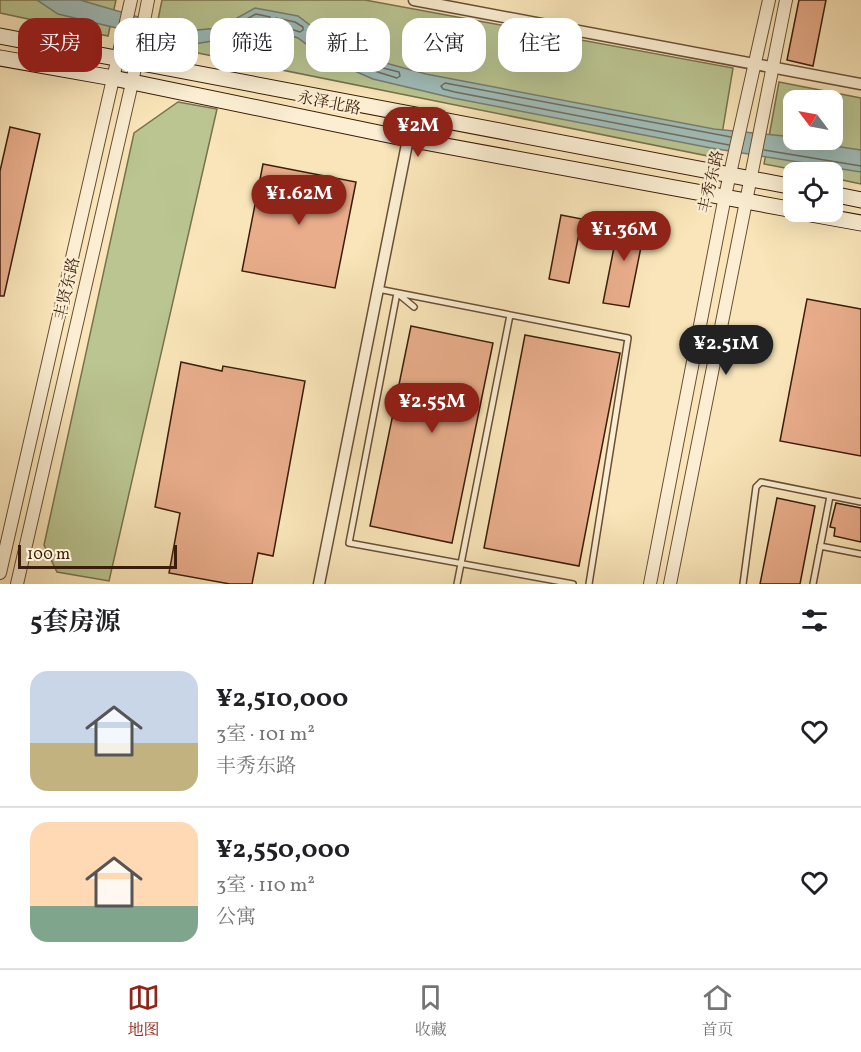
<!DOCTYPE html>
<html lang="zh">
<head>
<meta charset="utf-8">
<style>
  body { margin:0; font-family:Vollkorn,"Noto Serif SC",serif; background:#f2f2f2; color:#202124; height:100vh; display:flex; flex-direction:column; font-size:22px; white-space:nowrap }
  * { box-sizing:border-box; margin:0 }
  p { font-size:20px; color:#757577 }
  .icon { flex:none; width:33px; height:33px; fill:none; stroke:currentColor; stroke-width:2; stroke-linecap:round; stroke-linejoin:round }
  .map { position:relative; height:584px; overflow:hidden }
  .side { display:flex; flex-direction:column; background:#fff; flex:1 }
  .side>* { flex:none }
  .top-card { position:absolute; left:18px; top:18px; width:825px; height:54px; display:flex; gap:12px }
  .needle { width:39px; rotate:302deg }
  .fabs { position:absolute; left:783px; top:90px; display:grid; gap:12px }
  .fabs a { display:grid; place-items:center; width:60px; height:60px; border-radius:12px; background:#fff; box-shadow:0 6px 24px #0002; font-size:30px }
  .scale { position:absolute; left:18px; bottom:15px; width:159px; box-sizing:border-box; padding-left:6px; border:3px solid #3b1d0b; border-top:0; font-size:16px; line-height:21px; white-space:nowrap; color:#3b1d0b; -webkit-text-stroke:4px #fbeed2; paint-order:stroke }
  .price { position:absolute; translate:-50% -51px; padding:0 14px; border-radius:21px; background:#8f2418; color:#fff; font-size:20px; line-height:39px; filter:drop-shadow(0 2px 3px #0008) }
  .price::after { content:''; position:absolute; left:50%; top:36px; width:18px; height:14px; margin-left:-9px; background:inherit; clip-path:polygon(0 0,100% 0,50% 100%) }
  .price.on { background:#222; color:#fff }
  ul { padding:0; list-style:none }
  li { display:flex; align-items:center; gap:18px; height:150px; padding:0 30px }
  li+li { border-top:2px solid #e0e0e0 }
  li span { display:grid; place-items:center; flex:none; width:168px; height:120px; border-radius:18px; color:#555 }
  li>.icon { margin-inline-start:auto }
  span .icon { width:72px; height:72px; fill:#fffc; stroke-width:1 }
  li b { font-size:26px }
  h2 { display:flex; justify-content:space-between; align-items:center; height:72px; padding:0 30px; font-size:26px }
  .tag { padding:0 21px; border-radius:18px; background:#fff; box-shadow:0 6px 24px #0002; font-size:21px; line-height:54px }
  .tag.on { background:#8f2418; color:#fff }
  .dock { display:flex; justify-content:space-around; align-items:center; height:84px; border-top:2px solid #e0e0e0; background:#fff; font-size:16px; color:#757577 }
  .dock a { display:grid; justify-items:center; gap:3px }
  .dock .on { color:#8f2418 }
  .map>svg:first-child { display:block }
  .green { fill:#bac591; stroke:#7a714e; stroke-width:1.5; fill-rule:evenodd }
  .water { fill:#a0bdb8; stroke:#787d73; stroke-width:1.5 }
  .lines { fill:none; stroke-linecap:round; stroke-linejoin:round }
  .shore { stroke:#6e6d62; stroke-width:1.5 }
  .building { fill:#e9ad8b; stroke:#3b1d0b; stroke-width:1.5 }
  .service-casing { stroke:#6a4f36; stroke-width:8 }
  .minor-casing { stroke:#6a4f36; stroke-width:13 }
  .tertiary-casing { stroke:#6a4f36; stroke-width:14 }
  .secondary-casing { stroke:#3b1d0b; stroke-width:17 }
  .service { stroke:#fbeed2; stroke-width:5 }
  .minor { stroke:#fbeed2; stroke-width:10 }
  .tertiary { stroke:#fbeed2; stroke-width:12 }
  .secondary { stroke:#fbeed2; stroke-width:15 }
  .labels { text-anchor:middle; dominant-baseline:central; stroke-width:4.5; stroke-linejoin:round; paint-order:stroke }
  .street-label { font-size:16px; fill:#3b1d0b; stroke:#fbeed2 }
</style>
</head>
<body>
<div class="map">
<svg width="861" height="584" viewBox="0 0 861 584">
  <rect width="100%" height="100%" fill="#f9e5b9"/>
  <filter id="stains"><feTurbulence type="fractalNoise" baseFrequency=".00333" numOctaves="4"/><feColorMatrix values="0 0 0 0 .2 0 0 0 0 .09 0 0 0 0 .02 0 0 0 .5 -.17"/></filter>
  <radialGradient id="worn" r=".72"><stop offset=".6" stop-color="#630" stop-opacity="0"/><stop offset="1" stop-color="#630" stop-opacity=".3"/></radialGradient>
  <path class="green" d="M0,0H116L108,36L0,13Z
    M162,0H365L733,68L718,158L153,44Z
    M779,82L861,98V184L833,178L832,172H806L764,164ZM794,100H832V140H794Z
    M178,102L217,109L109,581L57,572L44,545L134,133Z"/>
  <path class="water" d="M37,0H80L186,31L219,28L255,8L298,16L345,52L426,74L714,129L784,136L794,140L861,150V172L711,148L453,98L373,79L325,58L298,38L269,28L243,36L188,45L58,14Z"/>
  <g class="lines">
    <path class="shore" d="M256,14L270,17L271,21L242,30L236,29V25Z
      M276,18L295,22L303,27V30L300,32L275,24L273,20Z
      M371,65L399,72L400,76L397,78L368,69Z
      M729,145L455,92L443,89L441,86L445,83L731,137
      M764,150L861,166"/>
  </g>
  <path class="building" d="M799,0H826L813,66L787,60Z
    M10,127L40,134L4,296H0V171Z
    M263,164L356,182L335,288L242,271Z
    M561,215L582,219L569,283L549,279Z
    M620,217L646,222L629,307L603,303Z
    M807,299L861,309V456L780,441Z
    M411,326L493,343L452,543L370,526Z
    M525,335L620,353L579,566L484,548Z
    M181,362L222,371L223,366L305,381L273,556L258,553L252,584H230L169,573L180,513L155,507Z
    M777,498L815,506L800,584H760Z
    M836,503L861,508V542L834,536L835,528L830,527Z"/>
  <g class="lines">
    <defs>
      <path id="service" d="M378,289L628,338L589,584
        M414,307L397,293L349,543L573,584
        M820,546L861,554
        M457,584L510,315
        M743,584L756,487L761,482L861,502
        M813,584L830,496"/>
      <path id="minor" d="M414,0L861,84
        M319,584L408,139"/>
      <path id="tertiary" d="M0,573L131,0
        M17,584L132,83L148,0
        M650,584L725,196L769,0
        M670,584L786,0"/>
      <path id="secondary" d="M0,36L794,187
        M0,58L113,78L408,139L794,210
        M832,194L861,200
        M800,212L861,223"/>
    </defs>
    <use href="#service" class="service-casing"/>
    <use href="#minor" class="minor-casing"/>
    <use href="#tertiary" class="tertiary-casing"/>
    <use href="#secondary" class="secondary-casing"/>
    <use href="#service" class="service"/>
    <use href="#minor" class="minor"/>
    <use href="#tertiary" class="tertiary"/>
    <use href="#secondary" class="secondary"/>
  </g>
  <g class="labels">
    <g class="street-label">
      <text transform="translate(329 104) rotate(11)">永泽北路</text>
      <text transform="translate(712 182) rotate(-77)">丰秀东路</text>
      <text transform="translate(68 289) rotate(-77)">丰贤东路</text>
    </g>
  </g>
  <rect width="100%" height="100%" filter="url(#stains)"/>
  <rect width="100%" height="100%" fill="url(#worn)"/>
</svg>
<div class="fabs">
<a><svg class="needle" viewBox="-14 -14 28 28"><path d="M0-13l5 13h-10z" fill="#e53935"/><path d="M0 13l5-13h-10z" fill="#757577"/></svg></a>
<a><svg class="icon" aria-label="locate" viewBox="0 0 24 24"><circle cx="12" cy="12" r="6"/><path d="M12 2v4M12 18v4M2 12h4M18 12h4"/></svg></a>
</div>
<div class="scale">100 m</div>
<b class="price" style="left:418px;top:158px">¥2M</b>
<b class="price" style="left:299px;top:226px">¥1.62M</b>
<b class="price" style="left:624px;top:262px">¥1.36M</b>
<b class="price on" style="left:726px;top:376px">¥2.51M</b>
<b class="price" style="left:432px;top:434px">¥2.55M</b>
<div class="top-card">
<a class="tag on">买房</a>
<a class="tag">租房</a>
<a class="tag">筛选</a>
<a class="tag">新上</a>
<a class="tag">公寓</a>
<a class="tag">住宅</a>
</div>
</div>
<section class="side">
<h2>5套房源<svg class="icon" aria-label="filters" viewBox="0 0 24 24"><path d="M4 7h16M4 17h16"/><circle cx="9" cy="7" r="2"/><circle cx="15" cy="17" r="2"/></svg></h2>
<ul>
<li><span style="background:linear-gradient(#c9d6e8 60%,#c2b280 0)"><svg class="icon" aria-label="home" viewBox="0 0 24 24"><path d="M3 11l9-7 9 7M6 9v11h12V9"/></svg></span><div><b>¥2,510,000</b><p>3室 · 101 m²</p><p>丰秀东路</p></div><svg class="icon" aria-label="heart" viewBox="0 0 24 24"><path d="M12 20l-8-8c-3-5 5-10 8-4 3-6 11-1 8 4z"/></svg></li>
<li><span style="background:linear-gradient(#ffd9b3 70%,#7fa58c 0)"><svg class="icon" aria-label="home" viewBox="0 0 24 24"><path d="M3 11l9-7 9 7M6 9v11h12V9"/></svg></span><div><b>¥2,550,000</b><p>3室 · 110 m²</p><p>公寓</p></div><svg class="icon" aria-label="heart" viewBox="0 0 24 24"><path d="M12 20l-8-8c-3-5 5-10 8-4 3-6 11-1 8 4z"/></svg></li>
</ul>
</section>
<nav class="dock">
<a class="on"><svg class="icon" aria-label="map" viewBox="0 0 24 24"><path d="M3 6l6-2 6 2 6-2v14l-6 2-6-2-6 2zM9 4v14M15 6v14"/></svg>地图</a>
<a><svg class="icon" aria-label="saved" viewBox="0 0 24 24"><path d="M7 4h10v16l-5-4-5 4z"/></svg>收藏</a>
<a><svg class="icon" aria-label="home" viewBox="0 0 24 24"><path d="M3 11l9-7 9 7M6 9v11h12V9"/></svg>首页</a>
</nav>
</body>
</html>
